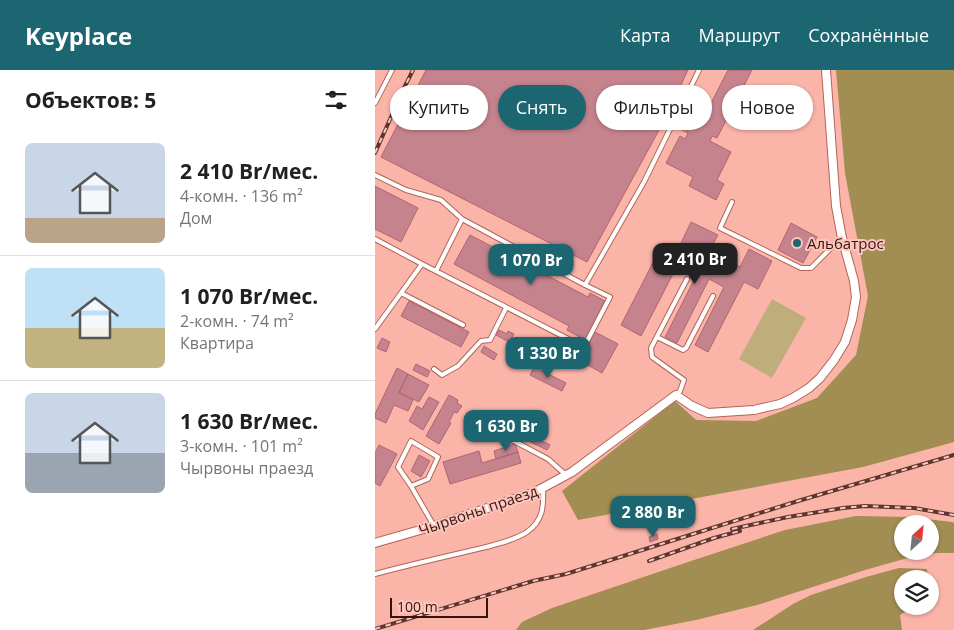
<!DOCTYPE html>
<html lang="ru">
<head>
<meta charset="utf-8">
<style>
  body { margin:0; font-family:"Open Sans",sans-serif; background:#f2f2f2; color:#202124; height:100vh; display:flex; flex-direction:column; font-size:19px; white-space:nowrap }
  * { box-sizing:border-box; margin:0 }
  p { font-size:16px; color:#757577 }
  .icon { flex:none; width:28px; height:28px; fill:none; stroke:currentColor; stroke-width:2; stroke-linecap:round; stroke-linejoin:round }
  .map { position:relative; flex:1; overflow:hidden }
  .drawer { display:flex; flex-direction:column; background:#fff; width:375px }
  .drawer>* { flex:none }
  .hud { position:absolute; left:15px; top:15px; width:475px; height:45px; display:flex; gap:10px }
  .needle { width:32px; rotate:27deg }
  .fabs { position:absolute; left:519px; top:445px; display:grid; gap:10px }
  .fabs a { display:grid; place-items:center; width:45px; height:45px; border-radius:50%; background:#fff; box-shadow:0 1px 4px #0004; font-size:25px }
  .scale { position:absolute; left:15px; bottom:12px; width:98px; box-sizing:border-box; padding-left:5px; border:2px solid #361511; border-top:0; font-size:14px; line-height:18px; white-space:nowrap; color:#361511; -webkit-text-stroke:4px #fcc6bd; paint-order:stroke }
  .price { position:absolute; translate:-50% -42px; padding:0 11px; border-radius:10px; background:#1b6671; color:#fff; font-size:16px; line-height:32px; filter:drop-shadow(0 1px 2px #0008) }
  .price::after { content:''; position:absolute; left:50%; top:30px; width:15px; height:11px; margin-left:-8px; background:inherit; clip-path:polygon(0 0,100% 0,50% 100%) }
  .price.current { background:#222; color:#fff }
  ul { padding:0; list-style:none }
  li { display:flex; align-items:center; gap:15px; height:125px; padding:0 25px }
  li+li { border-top:1px solid #e0e0e0 }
  li span { display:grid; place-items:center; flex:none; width:140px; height:100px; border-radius:8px; color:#555 }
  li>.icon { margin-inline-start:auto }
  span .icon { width:60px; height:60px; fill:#fffc; stroke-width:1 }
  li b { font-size:21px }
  h2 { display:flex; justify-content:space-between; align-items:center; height:60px; padding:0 25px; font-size:21px }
  .chip { padding:0 18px; border-radius:22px; background:#fff; box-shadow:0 1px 4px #0004; font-size:18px; line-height:45px }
  .chip.current { background:#1b6671; color:#fff }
  header { display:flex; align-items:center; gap:30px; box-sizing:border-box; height:70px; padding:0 25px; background:#1b6671; color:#fff }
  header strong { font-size:24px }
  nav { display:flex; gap:28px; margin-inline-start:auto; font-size:18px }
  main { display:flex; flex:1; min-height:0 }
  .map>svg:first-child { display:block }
  .green { fill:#c0ad7c }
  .forest { fill:#a28d53; fill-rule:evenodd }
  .building { fill:#c4838d; stroke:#b56371 }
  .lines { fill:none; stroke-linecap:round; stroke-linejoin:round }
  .lane-casing { stroke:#b46357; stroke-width:6 }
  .street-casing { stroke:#b46357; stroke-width:10 }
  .lane { stroke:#fff; stroke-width:4 }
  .street { stroke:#fff; stroke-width:8 }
  .rail-casing { stroke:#5e352f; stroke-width:4 }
  .rail { stroke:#fcc6bd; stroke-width:2; stroke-dasharray:5.5; stroke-linecap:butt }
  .poi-dot { fill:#1b6671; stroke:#fcc6bd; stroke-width:2 }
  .labels { text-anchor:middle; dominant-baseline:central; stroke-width:4; stroke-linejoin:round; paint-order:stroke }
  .poi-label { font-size:15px; fill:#361511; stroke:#fcc6bd; text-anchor:start }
  .street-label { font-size:15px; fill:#361511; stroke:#fcc6bd }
</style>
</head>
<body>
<header>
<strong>Keyplace</strong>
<nav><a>Карта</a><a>Маршрут</a><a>Сохранённые</a></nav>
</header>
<main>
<section class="drawer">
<h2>Объектов: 5<svg class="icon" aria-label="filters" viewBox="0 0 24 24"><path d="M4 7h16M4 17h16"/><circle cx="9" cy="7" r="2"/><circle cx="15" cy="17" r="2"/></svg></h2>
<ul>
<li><span style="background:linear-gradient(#c9d6e8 75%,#b9a48a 0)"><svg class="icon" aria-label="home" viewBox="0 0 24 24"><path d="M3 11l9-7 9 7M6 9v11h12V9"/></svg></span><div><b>2 410 Br/мес.</b><p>4-комн. · 136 m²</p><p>Дом</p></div></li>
<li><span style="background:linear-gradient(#bfe0f5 60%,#c2b280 0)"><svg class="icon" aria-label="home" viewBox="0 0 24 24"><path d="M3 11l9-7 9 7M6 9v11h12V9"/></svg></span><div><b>1 070 Br/мес.</b><p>2-комн. · 74 m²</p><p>Квартира</p></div></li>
<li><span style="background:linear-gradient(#c9d6e8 60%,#9aa5b1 0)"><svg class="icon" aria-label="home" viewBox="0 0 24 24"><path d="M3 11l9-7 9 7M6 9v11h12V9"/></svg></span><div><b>1 630 Br/мес.</b><p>3-комн. · 101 m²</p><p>Чырвоны праезд</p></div></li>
</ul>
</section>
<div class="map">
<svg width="579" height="560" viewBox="0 0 579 560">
  <rect width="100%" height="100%" fill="#fbb4a8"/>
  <path class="green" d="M397,229L431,248L397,308L364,289Z"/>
  <path class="forest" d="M461,0H579V372L488,397L203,450L187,421L300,331L321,350L381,351L442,328L481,285L493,226L470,103Z
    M481,446L534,447L577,452L579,453V483H561L529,489L490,500L382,535L321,550L269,560H141L147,552L177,538L310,493L410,460ZM528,454H555V481H528Z
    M524,498L552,499L553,509H528V536H540L525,545L527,560H378L418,534L436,525L491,507Z"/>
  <path class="building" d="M51,0H313L289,51L212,192L6,87Z
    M353,0H377L342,68L337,66L335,71L356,82L342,110L349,114L341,130L314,116L318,107L291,93L305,66L310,69L313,63L289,51L292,44L323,59Z
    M0,116L43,138L26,172L0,159Z
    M316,152L343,165L334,181L365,197L374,179L397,191L383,219L369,212L333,282L320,275L349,217L334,209L302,273L290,267L320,208L301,198L266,266L246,255L286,177L314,191L319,182L305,175Z
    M416,153L442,167L428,193L403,180Z
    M95,165L213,227L215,223L230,231L210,270L192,260L194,256L79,194Z
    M34,231L94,262L86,277L26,246Z
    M124,260L132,264L133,261L139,264L134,272L121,265Z
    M220,262L243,274L227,303L209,293L217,278L213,275Z
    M7,268L15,272L11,282L2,278Z
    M109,276L122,284L119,290L106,282Z
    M41,294L55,301L52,307L38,300Z
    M159,297L191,313L187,321L155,305Z
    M22,298L33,304L24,323L38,330L33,341L19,335L11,353L0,348V344Z
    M33,304L54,315L44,332L24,322Z
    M74,325L83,330L82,333L87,336L82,343L79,342L74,352L76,353L64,374L51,366Z
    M54,327L64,332L48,360L34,351L42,336L47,339Z
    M122,348L175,375L172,380L119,354Z
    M140,374L143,382L121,389L119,381Z
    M4,375L22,384L5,416L0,413V383Z
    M104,381L107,393L143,382L146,393L75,414L68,392Z
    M44,385L55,391L46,407L36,401Z
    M282,464L283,469L275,472L274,467Z"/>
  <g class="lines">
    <defs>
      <path id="lane" d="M0,33L17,0
        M0,105L31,120L66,130L87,149
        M357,132L345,158L426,198H436L467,167
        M0,169L47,194
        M61,201L87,149L210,215
        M26,223L88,255
        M0,259L47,194L209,277L235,227L210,215L269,112L324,0
        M282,267L308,280L311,278L338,226
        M59,299L67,305L83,296L106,271L115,270L131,238
        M301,325L305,321L309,310L277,287L276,278L312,209
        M120,361L173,389L191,405
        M36,416L53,409L63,387L36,371L23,397L36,416L59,456
        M0,504C30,496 60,489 90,482C107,478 137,472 152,462C168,451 169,436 168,418"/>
      <path id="street" d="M0,473L59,456L160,422L197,402L301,325L317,336L333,343L379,340L405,334L418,328L434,318L445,308L459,290L470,272L477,250L481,227L479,211L467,168L461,136L451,0"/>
    </defs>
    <use href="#lane" class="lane-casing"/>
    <use href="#street" class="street-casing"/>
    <use href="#lane" class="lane"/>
    <use href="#street" class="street"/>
    <defs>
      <path id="rail" d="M0,83L29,18L38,0
        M357,459L413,447L468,438L490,436L539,438L579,445
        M274,491L339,468L365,461
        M0,559L158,511L191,504L423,431L579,385"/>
    </defs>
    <use href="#rail" class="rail-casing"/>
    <use href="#rail" class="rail"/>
  </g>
  <circle class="poi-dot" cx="422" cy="173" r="5"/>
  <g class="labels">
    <g class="poi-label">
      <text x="432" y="173">Альбатрос</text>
    </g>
    <g class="street-label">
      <text transform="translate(103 440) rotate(-19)">Чырвоны праезд</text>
    </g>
  </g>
</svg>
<div class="fabs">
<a><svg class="needle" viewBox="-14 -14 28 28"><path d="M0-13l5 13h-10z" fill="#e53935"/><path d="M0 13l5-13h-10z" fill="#757577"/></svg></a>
<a><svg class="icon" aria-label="layers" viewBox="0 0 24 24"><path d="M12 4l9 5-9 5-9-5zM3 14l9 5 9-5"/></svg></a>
</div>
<div class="scale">100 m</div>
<b class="price current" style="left:320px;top:215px">2 410 Br</b>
<b class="price" style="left:156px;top:216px">1 070 Br</b>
<b class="price" style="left:173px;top:309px">1 330 Br</b>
<b class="price" style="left:131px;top:382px">1 630 Br</b>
<b class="price" style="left:278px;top:468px">2 880 Br</b>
<div class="hud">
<a class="chip">Купить</a>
<a class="chip current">Снять</a>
<a class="chip">Фильтры</a>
<a class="chip">Новое</a>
</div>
</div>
</main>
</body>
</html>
